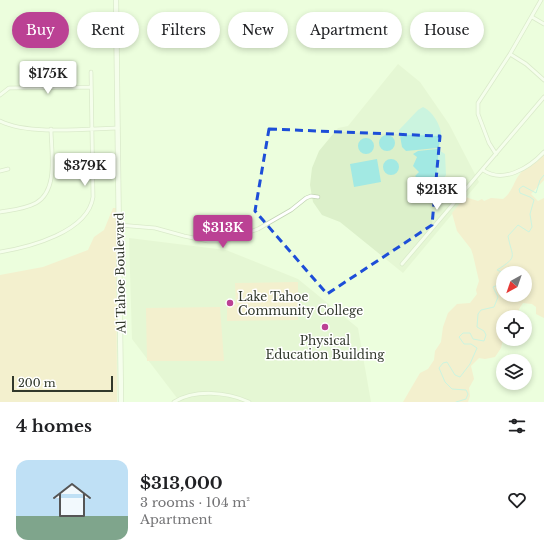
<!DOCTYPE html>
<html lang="en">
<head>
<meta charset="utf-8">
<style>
  body { margin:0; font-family:"Libre Baskerville",serif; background:#f6f6f6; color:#202124; height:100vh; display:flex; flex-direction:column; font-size:15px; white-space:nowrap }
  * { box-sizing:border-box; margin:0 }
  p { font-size:13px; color:#757577 }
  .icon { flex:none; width:22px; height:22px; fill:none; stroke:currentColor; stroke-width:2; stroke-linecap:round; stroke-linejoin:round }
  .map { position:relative; height:402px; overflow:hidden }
  .details { display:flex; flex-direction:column; background:#fff; flex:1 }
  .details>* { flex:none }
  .hud { position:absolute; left:12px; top:12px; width:520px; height:36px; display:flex; gap:8px }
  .needle { width:26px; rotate:220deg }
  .tools { position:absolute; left:496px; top:266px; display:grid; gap:8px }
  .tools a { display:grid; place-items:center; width:36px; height:36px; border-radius:50%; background:#fff; box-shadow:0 2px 6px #0003; font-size:20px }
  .scale { position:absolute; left:12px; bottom:10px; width:101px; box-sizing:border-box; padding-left:4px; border:2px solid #31382b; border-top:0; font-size:11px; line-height:14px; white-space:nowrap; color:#31382b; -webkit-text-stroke:3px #fff; paint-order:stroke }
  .price { position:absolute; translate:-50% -34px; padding:0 9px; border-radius:4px; background:#fff; color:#222; font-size:13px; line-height:26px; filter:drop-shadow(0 1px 2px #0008) }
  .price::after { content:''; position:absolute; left:50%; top:24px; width:12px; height:9px; margin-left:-6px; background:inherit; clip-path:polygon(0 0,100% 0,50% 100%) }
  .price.active { background:#bb4194; color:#fff }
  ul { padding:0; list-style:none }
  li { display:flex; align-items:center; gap:12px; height:100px; padding:0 16px }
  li+li { border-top:1px solid #e0e0e0 }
  li span { display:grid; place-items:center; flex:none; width:112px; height:80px; border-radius:12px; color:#555 }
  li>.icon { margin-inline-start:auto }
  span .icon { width:48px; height:48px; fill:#fffc; stroke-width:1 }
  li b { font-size:17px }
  h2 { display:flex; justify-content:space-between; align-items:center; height:48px; padding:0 16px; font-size:17px }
  .pill { padding:0 14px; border-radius:18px; background:#fff; box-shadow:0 2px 6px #0003; font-size:14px; line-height:36px }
  .pill.active { background:#bb4194; color:#fff }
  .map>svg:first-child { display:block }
  .built { fill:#dcf0ca }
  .green { fill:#fbdfbd; fill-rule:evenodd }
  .water { fill:#a2e9e3 }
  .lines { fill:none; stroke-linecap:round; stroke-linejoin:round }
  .stream { stroke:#a2e9e3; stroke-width:1 }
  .street-casing { stroke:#c3d4b5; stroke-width:4.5 }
  .secondary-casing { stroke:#c3d4b5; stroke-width:6 }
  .street { stroke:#fff; stroke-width:3 }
  .secondary { stroke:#fff; stroke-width:4.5 }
  .marked { fill:none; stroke:#1d4ed8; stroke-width:3; stroke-dasharray:8 5; stroke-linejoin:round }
  .poi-dot { fill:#bb4194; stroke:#fff; stroke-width:1.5 }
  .labels { text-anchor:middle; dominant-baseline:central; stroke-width:3; stroke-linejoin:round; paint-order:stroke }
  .street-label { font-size:12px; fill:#31382b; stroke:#fff }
  .poi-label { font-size:12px; fill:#31382b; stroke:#fff; text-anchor:start }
</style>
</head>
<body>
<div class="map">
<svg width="544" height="402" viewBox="0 0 544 402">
  <rect width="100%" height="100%" fill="#ecfedd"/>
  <path class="built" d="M398,64L420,82L449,124L479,182L403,273L340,222L322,215L313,202L310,185L312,168L319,151L338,128L348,126Z
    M129,238L226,250L298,279L358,328L371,402H180L132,339Z"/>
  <path class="green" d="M544,151V180L531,194L538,201L544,198V318L536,314V307L532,304L523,303L519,309V317H503V339L501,348L495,357L485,359L479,358L471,366L474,379L469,388L470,396L468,402H403L420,373L428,369L434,360L435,351L441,342L443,327L448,313L457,304L470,303L477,294L476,290L479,281L473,255L471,249L457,231L452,213L465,197L478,201L482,199L484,201L491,198L503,199C511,193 513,185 517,178C524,167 535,159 544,151ZM503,273H525V295H503Z
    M113,208H116L117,402H0V275L43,267L88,250L94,237L104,230Z
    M298,282V320L227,321V304H236L235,283Z
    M220,307L224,361H147L146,308Z"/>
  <path class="water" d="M423,107C435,112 449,138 437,148L406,151L402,147L399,130L418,110Z
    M379 143a8 8 0 1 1 16 0a8 8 0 1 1-16 0Z
    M358 146a8 8 0 1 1 16 0a8 8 0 1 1-16 0Z
    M437,149L445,154L446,175C439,188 424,184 415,176L419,172L413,166L417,157L413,154L418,151Z
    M383 167a8 8 0 1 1 16 0a8 8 0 1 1-16 0Z
    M377,159L381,182L354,187L350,164Z"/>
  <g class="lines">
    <path class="stream" d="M504,273L497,270C519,256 512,258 508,236L518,225L529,232L532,227L530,214L534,200L530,197L520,193L519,189L523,186L536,193L540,180L544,175
      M456,402L466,399L468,394L466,390L452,389L445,382L439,368L443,363L447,362L455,375L460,377L470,364L477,348L471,344H464L459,337L463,333H470L473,339L484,341L486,335L484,331L477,327L478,314L481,310L494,307L498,297L493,287L503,283"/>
    <defs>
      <path id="street" d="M532,17L544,24
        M510,54L526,64L544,80
        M0,95L9,88L91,87
        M0,121C27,135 86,129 118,128
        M496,154L489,143L478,114V103L510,54L541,0
        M483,170C503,184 529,168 544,152
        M0,171L8,169
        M0,212C12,210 25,209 36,203C59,190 51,151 51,129
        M119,225L155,228L184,236L208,241H225L258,229L291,210L306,198L311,196L318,197
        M0,252C30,247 88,232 93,197L91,72
        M402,264L544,97
        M174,402C195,389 227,392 249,402"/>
      <path id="secondary" d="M116,0L121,402"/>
    </defs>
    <use href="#street" class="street-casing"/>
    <use href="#secondary" class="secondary-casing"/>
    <use href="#street" class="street"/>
    <use href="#secondary" class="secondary"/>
  </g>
  <path d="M0 0H544V402H0ZM269,129L440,136L432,225L327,294L255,211Z" fill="#ecfedd" fill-opacity=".55" fill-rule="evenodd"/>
  <path class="marked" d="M269,129L440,136L432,225L327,294L255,211Z"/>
  <g class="poi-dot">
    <circle cx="230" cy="303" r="4"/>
    <circle cx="325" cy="327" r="4"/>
  </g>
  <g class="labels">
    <g class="street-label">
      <text transform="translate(120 273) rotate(-91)">Al Tahoe Boulevard</text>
    </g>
    <g class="poi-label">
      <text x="238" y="296">Lake Tahoe<tspan x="238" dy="14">Community College</tspan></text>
      <text x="325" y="340" text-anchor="middle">Physical<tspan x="325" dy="14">Education Building</tspan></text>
    </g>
  </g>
</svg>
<div class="tools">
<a><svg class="needle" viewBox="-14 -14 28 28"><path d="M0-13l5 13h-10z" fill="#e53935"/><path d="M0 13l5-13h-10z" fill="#757577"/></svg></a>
<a><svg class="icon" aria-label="locate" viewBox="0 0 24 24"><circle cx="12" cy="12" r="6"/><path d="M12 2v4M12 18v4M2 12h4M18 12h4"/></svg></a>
<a><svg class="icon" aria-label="layers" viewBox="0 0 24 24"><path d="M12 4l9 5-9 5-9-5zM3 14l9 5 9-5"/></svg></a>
</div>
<div class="scale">200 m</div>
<b class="price" style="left:48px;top:95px">$175K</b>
<b class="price" style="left:85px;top:187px">$379K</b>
<b class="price" style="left:437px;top:211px">$213K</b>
<b class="price active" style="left:223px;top:249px">$313K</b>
<div class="hud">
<a class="pill active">Buy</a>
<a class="pill">Rent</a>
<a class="pill">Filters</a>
<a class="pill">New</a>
<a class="pill">Apartment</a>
<a class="pill">House</a>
</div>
</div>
<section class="details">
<h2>4 homes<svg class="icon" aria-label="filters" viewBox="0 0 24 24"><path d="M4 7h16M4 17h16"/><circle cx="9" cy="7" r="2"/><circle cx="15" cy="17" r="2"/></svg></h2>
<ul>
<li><span style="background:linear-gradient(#bfe0f5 70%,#7fa58c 0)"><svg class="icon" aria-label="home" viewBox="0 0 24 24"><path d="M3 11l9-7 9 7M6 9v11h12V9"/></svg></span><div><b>$313,000</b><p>3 rooms · 104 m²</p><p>Apartment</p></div><svg class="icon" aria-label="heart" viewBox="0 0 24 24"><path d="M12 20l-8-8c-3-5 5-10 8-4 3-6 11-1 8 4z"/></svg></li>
</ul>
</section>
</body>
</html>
